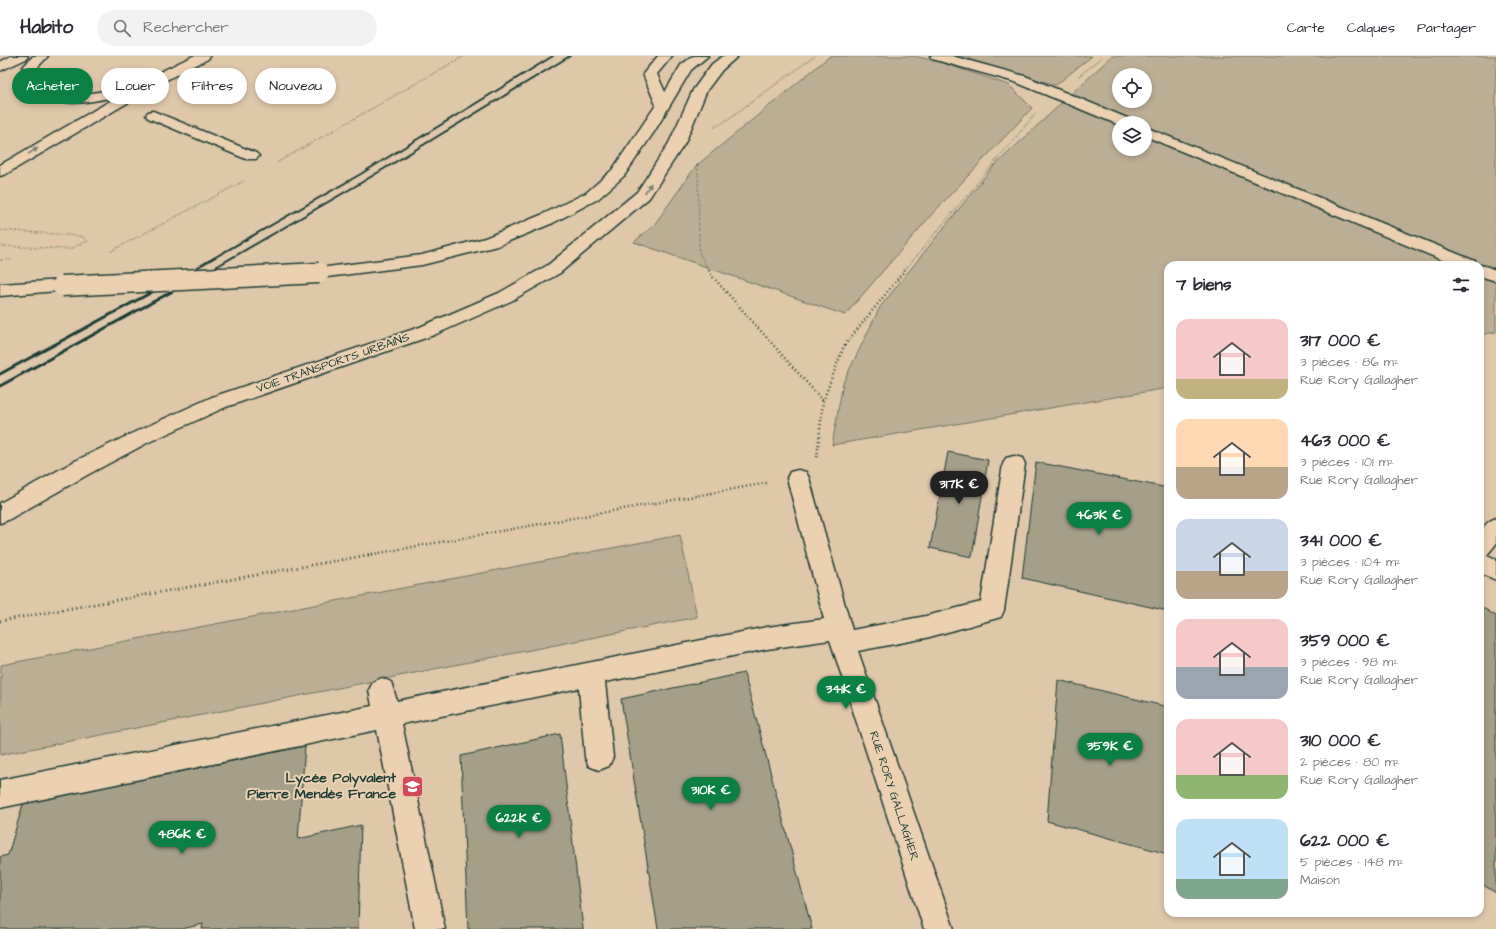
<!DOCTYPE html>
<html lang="fr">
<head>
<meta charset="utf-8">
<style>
  body { margin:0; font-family:"Architects Daughter",sans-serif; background:#f2f2f3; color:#2b2b33; height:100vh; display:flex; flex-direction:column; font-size:15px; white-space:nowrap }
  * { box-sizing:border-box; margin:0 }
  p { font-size:13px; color:#7c7c81 }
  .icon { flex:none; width:22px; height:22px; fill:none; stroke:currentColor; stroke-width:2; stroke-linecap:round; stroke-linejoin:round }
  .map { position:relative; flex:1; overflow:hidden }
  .details { position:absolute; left:1164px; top:205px; width:320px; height:656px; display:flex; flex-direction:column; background:#fff; border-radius:12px; box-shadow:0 2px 6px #0003 }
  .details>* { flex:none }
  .banner { position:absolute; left:12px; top:12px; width:380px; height:36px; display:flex; gap:8px }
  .controls { position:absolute; left:1112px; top:12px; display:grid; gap:8px }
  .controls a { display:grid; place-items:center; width:40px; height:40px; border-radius:50%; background:#fff; box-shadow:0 2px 6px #0003; font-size:20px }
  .price { position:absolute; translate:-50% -34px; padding:0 9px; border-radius:14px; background:#0b8043; color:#fff; font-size:13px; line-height:26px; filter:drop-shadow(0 1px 2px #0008) }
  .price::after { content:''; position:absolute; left:50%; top:24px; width:12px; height:9px; margin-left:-6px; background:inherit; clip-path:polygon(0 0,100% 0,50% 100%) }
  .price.selected { background:#222; color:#fff }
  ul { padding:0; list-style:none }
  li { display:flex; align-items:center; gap:12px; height:100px; padding:0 12px }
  li span { display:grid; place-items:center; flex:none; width:112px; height:80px; border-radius:12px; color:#555 }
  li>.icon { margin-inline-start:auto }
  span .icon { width:48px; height:48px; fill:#fffc; stroke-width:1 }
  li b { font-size:17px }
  h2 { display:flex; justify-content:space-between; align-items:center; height:48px; padding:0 12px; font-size:17px }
  .tag { padding:0 14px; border-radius:18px; background:#fff; box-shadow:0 2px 6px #0003; font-size:14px; line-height:36px }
  .tag.selected { background:#0b8043; color:#fff }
  header { display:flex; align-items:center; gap:24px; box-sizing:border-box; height:56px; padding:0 20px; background:#fff; border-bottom:1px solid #e1e1e2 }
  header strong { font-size:19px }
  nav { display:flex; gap:22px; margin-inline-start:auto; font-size:14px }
  .search { width:280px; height:36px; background:#f2f2f3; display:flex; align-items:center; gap:10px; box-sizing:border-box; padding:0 14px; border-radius:22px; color:#7c7c81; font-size:15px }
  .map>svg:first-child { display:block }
  .green { fill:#bcae94; stroke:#6e7664; fill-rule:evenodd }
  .building { fill:#a59f88; stroke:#1f3d34 }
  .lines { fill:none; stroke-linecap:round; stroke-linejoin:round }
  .minor-casing { stroke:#1f3d34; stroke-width:3 }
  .major-casing { stroke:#1f3d34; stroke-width:3 }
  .path-far2 { stroke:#1f3d34; stroke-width:1.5; stroke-dasharray:0.5 2; stroke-linecap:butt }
  .path-far1 { stroke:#1f3d34; stroke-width:2.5; stroke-dasharray:1 3; stroke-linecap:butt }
  .path { stroke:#1f3d34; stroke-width:3; stroke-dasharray:1 3.5; stroke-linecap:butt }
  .minor { fill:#ebd0b2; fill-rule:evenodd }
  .major { fill:#ebd0b2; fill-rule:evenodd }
  .rail-far1 { stroke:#1f3d34; stroke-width:2 }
  .rail { stroke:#1f3d34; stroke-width:3 }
  .minor-bridge-casing { stroke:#1f3d34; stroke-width:23; stroke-linecap:butt }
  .minor-bridge { stroke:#ebd0b2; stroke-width:20 }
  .oneway { fill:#7b7f6d }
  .labels { text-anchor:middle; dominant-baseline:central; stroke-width:4; stroke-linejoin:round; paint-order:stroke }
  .street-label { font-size:12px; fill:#1f3d34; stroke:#ebd0b2 }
  .near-poi-label { font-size:14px; font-weight:bold; fill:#1f3d34; stroke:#ebd0b2; text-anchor:end }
</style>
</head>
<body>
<header>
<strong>Habito</strong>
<div class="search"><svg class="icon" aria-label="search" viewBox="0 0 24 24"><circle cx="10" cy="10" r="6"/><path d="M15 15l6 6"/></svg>Rechercher</div>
<nav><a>Carte</a><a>Calques</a><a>Partager</a></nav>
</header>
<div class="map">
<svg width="1496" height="873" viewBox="0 0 1496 873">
  <rect width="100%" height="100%" fill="#dfc7aa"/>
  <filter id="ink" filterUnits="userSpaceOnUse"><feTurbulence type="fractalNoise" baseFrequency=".025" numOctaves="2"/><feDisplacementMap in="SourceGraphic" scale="8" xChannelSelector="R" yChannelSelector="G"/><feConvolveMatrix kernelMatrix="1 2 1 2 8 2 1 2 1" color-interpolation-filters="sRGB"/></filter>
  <g filter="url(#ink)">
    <path class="green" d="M830,0H915L943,7L1009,29L1032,52L933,157L845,259L634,186L654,169L696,110Z
      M957,0H1092L1056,29Z
      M1112,0H1496V276L1480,279V209H1168V332L832,389L843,327L880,251L993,111ZM1119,19H1145V45H1119ZM1119,67H1145V93H1119Z
      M680,479L697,561L0,699L1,609Z"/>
    <path class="building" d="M948,396L988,404L972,501L930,492Z
      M1036,406L1168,432V555L1022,522Z
      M1480,550L1496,560V837L1480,827Z
      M744,617L812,873H658L621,643Z
      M1058,624L1168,651V798L1047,765Z
      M560,678L583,873H468L461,700Z
      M305,690L298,783L361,769L358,873H202L203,868L182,873H0V801L8,799L23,748L102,731L104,723L151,713L150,722Z"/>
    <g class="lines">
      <defs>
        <path id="minor" d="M193,0H210L208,3L170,22L6,118L0,120V109L160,16Z
          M658,0H672L657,18L665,36L681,9L693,0H708L691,14L654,76L624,120L598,143L553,167L497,190L422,209L319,222L313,221L310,217L313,213L319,212L422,199L485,182L541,159L586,137L612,114L656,49L643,18Z
          M723,0H738L722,14L707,34L685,87L649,142L560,217L511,245L434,279L226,351L149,386L89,418L8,464L0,467V447L73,406L135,376L212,341L420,271L499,237L548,209L637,136L669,87L693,34L712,8Z
          M930,0H952L1025,20L1132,64L1134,67H1119V69L1015,26L932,3Z
          M153,55L256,97L259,100L256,103H246L148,62L146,59L148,56Z
          M1145,71L1475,205L1478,209H1454L1145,80Z
          M1479,209C1484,209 1490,212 1496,214V225L1480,220V209Z
          M62,224L68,226L71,230L68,234L0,240V228Z
          M1014,400L1022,402L1025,408L1004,554L1001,561L926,582L858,595L954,873H924L830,584L767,593L605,626L613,701L609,710L599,714L589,710L585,701L579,632L402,668L445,873H415L377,674L0,752V724L372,650L369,634L373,626L382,622L391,626L397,645L767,571L824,563L787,422L790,416L798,414L806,416L809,422L852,574L926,560L981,546L1003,408L1006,402Z
          M1496,462V488L1487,499L1496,503V524L1480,517C1480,497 1473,470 1496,462Z"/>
        <path id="major" d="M11,0H28L26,3L0,15V6Z
          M33,0H48L37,12L34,24C52,44 92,39 116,32C132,27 148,19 165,15L170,16L172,19L170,22C131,37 51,68 20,24L23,11Z"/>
      </defs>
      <use href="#minor" class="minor-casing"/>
      <use href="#major" class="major-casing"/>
      <path class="path-far2" d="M1079,20L1103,0
        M714,71L721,68L815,0
        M278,106L464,0
        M698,107L699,196L709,215
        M0,174L81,180L88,185L69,193L0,190
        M111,195L244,125
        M0,204H11
        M904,215L1036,57"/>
      <path class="path-far1" d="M709,214L712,220L823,345
        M817,401L823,345L844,290L905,214
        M368,499L767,427"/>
      <path class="path" d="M0,565L373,498"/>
      <use href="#minor" class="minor"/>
      <use href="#major" class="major"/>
      <path class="rail-far1" d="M191,215L359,119L553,0
        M209,215L359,128L570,0"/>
      <path class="rail" d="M0,318L193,214
        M0,330L211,214"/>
      <defs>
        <path id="minor-bridge" d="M62,230L319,217"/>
      </defs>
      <use href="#minor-bridge" class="minor-bridge-casing"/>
      <use href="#minor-bridge" class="minor-bridge"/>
    </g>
    <defs><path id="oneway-solid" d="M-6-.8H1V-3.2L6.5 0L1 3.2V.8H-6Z"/></defs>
    <g class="oneway">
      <use href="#oneway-solid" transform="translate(33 95) rotate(-31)"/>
      <use href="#oneway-solid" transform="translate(648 132) rotate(-57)"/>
    </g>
  </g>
  <defs>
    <symbol id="school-square" viewBox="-11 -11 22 22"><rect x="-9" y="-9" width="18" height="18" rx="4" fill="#d1495b" stroke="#ebd0b2"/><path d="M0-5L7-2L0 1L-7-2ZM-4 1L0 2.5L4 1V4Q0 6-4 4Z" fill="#fff"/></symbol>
  </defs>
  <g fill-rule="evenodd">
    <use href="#school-square" x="400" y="718" width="25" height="25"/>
  </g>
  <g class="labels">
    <g class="street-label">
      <text transform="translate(333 307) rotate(-19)">VOIE TRANSPORTS URBAINS</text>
      <text transform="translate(894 740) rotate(72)">RUE RORY GALLAGHER</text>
    </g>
    <g class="near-poi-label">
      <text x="396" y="722">Lycée Polyvalent<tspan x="396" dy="16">Pierre Mendès France</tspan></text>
    </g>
  </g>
</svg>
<div class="controls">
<a><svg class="icon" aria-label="locate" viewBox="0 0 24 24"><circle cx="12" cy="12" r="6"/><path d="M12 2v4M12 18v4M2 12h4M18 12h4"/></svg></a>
<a><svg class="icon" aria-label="layers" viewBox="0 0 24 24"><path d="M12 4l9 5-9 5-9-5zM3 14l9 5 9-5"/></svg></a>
</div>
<b class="price selected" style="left:959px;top:449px">317K €</b>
<b class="price" style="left:1099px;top:480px">463K €</b>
<b class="price" style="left:846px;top:654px">341K €</b>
<b class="price" style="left:1110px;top:711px">359K €</b>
<b class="price" style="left:711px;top:755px">310K €</b>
<b class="price" style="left:519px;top:783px">622K €</b>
<b class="price" style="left:182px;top:799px">486K €</b>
<div class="banner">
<a class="tag selected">Acheter</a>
<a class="tag">Louer</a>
<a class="tag">Filtres</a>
<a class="tag">Nouveau</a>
</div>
<section class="details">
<h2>7 biens<svg class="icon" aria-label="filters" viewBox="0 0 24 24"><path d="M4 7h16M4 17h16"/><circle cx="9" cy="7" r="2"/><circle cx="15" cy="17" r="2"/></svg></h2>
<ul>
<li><span style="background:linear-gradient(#f6c9c9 75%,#c2b280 0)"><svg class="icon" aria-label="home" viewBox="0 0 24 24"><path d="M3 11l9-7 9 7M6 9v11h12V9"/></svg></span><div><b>317 000 €</b><p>3 pièces · 86 m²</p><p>Rue Rory Gallagher</p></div></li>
<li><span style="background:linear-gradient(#ffd9b3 60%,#b9a48a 0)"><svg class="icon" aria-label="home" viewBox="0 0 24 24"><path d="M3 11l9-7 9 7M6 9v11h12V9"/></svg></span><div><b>463 000 €</b><p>3 pièces · 101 m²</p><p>Rue Rory Gallagher</p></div></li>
<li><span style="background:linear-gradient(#c9d6e8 65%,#b9a48a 0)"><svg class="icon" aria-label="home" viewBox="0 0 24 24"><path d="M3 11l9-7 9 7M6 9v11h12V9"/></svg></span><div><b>341 000 €</b><p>3 pièces · 104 m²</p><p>Rue Rory Gallagher</p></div></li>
<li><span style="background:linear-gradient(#f6c9c9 60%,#9aa5b1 0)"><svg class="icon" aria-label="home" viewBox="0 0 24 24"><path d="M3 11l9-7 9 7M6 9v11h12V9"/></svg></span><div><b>359 000 €</b><p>3 pièces · 98 m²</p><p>Rue Rory Gallagher</p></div></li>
<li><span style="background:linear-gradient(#f6c9c9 70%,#8fb573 0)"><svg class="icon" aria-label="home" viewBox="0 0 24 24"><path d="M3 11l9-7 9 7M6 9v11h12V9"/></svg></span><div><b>310 000 €</b><p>2 pièces · 80 m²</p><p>Rue Rory Gallagher</p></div></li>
<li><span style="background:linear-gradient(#bfe0f5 75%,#7fa58c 0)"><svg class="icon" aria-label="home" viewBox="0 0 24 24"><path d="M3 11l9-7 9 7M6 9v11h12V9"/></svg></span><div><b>622 000 €</b><p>5 pièces · 148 m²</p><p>Maison</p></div></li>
</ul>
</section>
</div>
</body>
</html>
